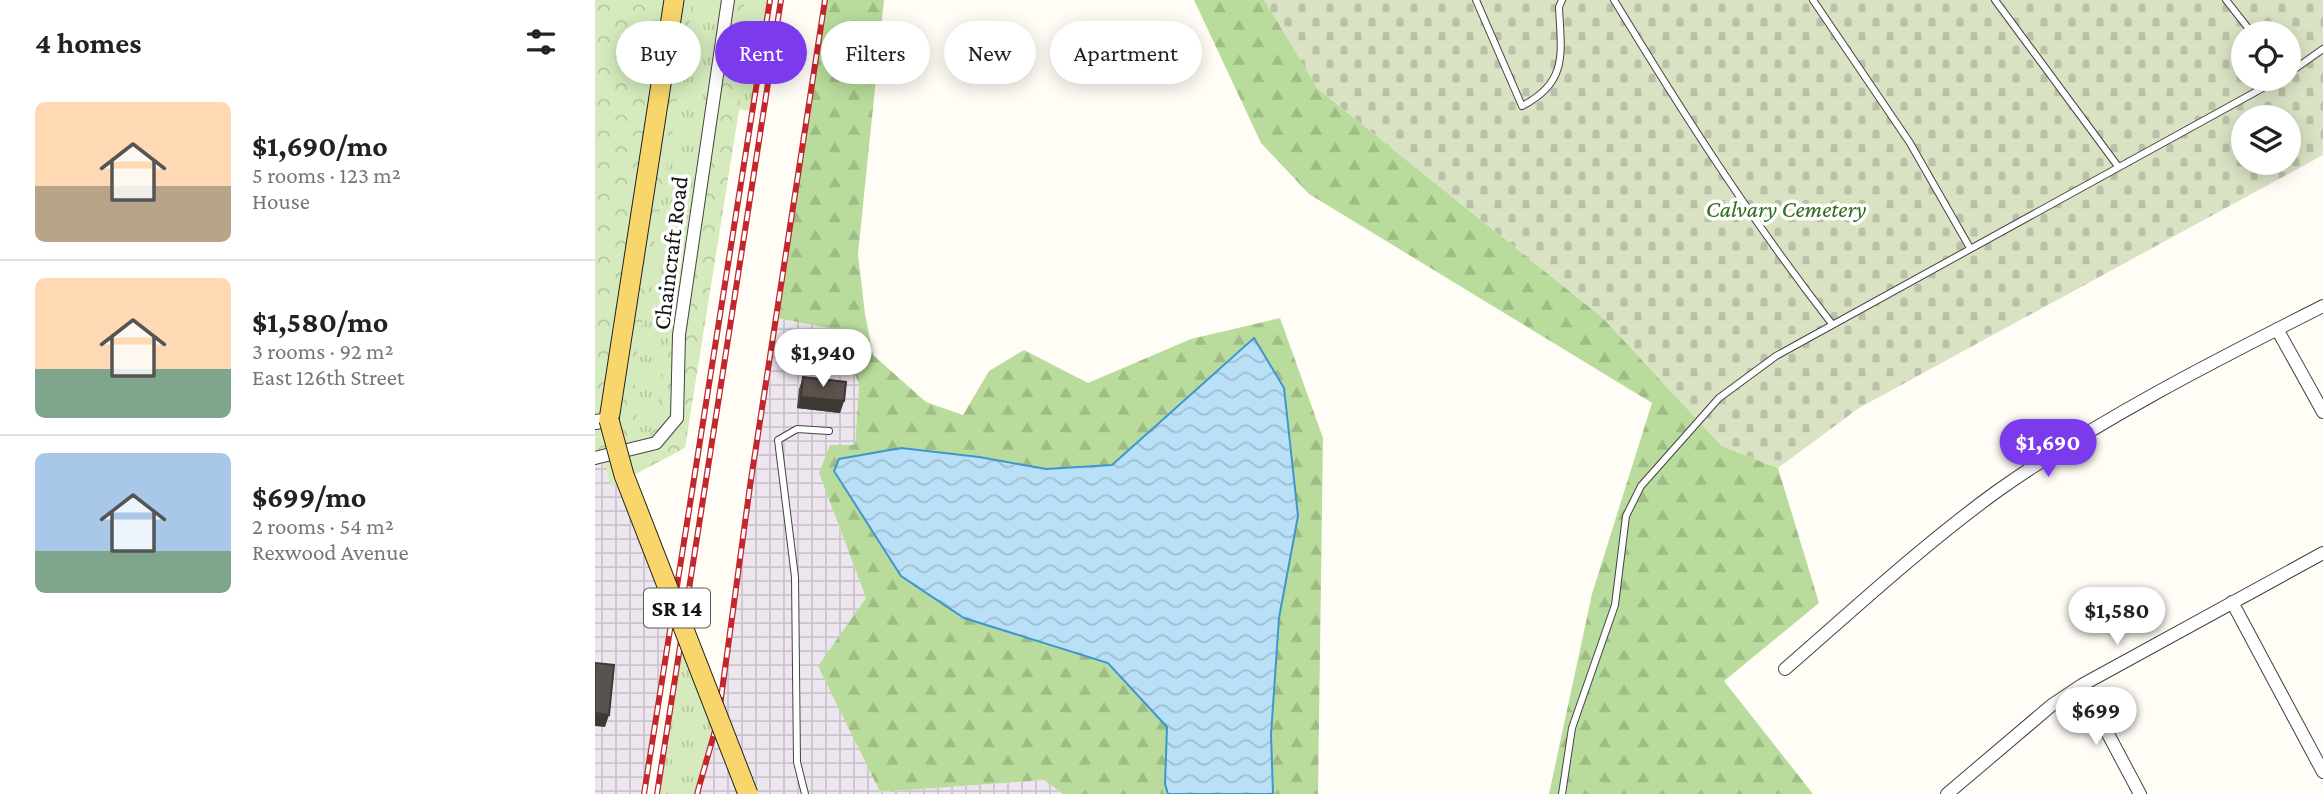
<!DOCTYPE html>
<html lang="en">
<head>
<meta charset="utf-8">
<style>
  body { margin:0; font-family:"Crimson Pro",serif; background:#f6f6f6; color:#222; height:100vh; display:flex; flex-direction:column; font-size:26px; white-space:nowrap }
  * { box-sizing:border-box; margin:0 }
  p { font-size:23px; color:#767676 }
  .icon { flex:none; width:38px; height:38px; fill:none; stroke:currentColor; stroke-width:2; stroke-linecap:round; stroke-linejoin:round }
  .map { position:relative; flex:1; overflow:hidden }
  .drawer { display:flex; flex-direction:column; background:#fff; width:595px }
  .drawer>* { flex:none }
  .guide { position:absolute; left:21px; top:21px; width:665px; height:63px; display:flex; gap:14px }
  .tools { position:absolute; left:1636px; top:21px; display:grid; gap:14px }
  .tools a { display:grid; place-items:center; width:70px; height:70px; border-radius:50%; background:#fff; box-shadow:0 4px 18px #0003; font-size:35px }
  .price { position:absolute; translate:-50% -60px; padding:0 16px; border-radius:24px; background:#fff; color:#222; font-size:23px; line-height:46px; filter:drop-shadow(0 2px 4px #0008) }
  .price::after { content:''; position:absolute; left:50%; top:42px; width:21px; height:16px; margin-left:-10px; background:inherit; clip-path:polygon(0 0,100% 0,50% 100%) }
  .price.selected { background:#7c3aed; color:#fff }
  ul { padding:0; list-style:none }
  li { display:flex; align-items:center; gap:21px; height:175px; padding:0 35px }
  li+li { border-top:2px solid #e0e0e0 }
  li span { display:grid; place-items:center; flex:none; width:196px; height:140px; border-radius:10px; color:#555 }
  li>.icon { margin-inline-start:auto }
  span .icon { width:84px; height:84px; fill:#fffc; stroke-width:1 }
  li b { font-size:30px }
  h2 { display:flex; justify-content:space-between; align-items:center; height:84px; padding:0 35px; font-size:30px }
  .chip { padding:0 24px; border-radius:32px; background:#fff; box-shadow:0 4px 18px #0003; font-size:24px; line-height:63px }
  .chip.selected { background:#7c3aed; color:#fff }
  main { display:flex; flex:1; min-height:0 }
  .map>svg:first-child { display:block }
  .industrial { fill:url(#industrial-grid) }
  .grass { fill:url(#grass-tufts) }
  .forest { fill:url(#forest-firs) }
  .cemetery { fill:url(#cemetery-stones); fill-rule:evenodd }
  .park { fill:url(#park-crowns) }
  .water { fill:url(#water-waves); stroke:#3f96cf; stroke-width:2 }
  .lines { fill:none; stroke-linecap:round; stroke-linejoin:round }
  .service-casing { stroke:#444; stroke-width:8 }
  .minor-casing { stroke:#444; stroke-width:14 }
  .tertiary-casing { stroke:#444; stroke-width:16 }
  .primary-casing { stroke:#222; stroke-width:21 }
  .service { stroke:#fff; stroke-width:6 }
  .minor { stroke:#fff; stroke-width:12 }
  .tertiary { stroke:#fff; stroke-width:14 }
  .primary { stroke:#f9d66b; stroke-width:19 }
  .rail-casing { stroke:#c4262e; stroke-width:6 }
  .rail { stroke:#fff; stroke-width:3.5; stroke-dasharray:10; stroke-linecap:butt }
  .primary-bridge-casing { stroke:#222; stroke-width:21; stroke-linecap:butt }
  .primary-bridge { stroke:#f9d66b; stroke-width:19 }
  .wall { fill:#4d4742 }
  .shaded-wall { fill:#3f3936 }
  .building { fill:#5a524d; stroke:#3f3936; stroke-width:2 }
  .labels { text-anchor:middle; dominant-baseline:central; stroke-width:7; stroke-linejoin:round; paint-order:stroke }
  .shield { fill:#fff; stroke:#585858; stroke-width:2 }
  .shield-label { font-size:23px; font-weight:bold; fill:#111 }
  .park-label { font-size:24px; font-style:italic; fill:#2f6b1f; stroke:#fff }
  .street-label { font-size:24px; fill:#111; stroke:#fff }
</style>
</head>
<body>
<main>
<section class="drawer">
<h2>4 homes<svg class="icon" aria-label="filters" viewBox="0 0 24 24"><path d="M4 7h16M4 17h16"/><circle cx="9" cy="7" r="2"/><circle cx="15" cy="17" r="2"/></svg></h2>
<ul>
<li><span style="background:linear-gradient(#ffd9b3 60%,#b9a48a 0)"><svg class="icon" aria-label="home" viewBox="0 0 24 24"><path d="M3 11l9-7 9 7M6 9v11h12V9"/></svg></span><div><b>$1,690/mo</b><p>5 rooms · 123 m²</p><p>House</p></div></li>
<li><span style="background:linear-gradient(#ffd9b3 65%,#7fa58c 0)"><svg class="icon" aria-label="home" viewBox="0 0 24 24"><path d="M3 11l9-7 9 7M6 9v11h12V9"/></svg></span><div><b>$1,580/mo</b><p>3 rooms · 92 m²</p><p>East 126th Street</p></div></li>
<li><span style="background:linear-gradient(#a9c7e8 70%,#7fa58c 0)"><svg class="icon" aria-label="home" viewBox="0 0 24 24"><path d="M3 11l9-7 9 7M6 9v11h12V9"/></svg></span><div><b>$699/mo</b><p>2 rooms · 54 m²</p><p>Rexwood Avenue</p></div></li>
</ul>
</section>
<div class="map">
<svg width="1728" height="794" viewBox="0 0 1728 794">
  <defs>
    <pattern id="industrial-grid" width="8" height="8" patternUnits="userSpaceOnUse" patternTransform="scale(1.75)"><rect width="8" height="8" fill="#eee6ef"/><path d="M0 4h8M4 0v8" fill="none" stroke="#cbc4cc"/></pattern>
    <pattern id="grass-tufts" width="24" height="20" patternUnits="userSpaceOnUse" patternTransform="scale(1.75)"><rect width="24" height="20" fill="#d5ebbd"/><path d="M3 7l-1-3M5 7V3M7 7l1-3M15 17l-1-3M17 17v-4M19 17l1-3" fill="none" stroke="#b6c8a1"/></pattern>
    <pattern id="forest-firs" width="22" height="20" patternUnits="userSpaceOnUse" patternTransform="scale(1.75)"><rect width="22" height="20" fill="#b9dc9c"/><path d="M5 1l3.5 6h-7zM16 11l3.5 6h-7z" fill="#9ebc85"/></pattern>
    <pattern id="cemetery-stones" width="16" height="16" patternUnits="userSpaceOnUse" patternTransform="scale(1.75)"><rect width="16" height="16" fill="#d9e3c4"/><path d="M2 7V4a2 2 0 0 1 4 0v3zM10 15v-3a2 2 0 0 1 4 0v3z" fill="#b9c2a7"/></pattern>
    <pattern id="park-crowns" width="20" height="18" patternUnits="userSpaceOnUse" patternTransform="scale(1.75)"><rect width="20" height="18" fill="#d5ebbd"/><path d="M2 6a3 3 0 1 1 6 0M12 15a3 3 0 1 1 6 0" fill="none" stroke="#b6c8a1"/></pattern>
    <pattern id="water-waves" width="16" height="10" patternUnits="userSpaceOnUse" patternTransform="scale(1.75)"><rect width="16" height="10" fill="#b9e0f7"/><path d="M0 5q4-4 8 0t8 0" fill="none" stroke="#9ebfd3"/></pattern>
  </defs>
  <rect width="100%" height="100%" fill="#fffdf5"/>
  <path class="industrial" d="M181,318L244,330L264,385L260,445L224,473L271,598L224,666L285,792L449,780L468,794H102L123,720Z
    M20,451L79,599L50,794H0V458Z"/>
  <path class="grass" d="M79,0H175L157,111L117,106L61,443L20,451L0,112Z
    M88,625L123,720L102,794H62Z"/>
  <path class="forest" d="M230,0H289L263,254L270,314L278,355L331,402L368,415L394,371L429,350L493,383L596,339L685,318L728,438L723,794H678L676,735L684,618L703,516L658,338L517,465L451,469L384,457L306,448L369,618L513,663L572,727L570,783L573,794H468L449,780L285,792L223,666L271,598L224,473L235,445H260L264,385L244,330L181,318Z
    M599,0H689L722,88L1008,318L1127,446L1183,468L1224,603L1129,681L1218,794H954L997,594L1057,403L714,194L666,143Z"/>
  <path class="cemetery" d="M669,0H1728V155L1264,408L1183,468L1127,446L1008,318L722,88ZM1648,33H1694V79H1648ZM1648,117H1694V163H1648Z"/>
  <path class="park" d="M0,0H98L40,369V404L44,439L59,429L127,0H149L153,54L90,448L16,487L6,451L0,452Z"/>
  <path class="water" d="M659,338L689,388L703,516L684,618L676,735L678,794H573L570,784L572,727L513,663L369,618L306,576L239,471L244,459L306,448L384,457L451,469L517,465Z"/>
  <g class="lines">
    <defs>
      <path id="service" d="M881,0L927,106C974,82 966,52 964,7L967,0
        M1019,0C1087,112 1157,221 1237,324
        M1218,0L1315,143L1375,248
        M1400,0L1522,165
        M1631,0L1657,33
        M1694,73L1728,49
        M210,794L202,762L200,577L183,440L202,429L234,431
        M967,794L977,728L1020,605L1031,516L1046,486L1124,398L1181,356L1684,79"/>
      <path id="minor" d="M1682,329L1728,412
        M0,458L61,443L82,418L84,335L133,0
        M1637,602L1728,772
        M1190,669C1259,609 1327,546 1401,492C1503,420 1617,362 1728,306
        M1487,685L1545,794
        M1352,794L1457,705L1487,685L1728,553"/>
      <path id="tertiary" d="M0,422L14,420"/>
      <path id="primary" d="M14,420L79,0"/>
    </defs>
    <use href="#service" class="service-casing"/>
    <use href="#minor" class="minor-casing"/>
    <use href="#tertiary" class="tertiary-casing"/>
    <use href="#primary" class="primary-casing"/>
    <use href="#service" class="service"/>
    <use href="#minor" class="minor"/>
    <use href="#tertiary" class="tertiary"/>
    <use href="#primary" class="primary"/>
    <defs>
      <path id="rail" d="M49,794L175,0
        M62,794L186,0
        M102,794L123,720L155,486L230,0"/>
    </defs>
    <use href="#rail" class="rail-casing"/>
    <use href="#rail" class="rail"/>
    <defs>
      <path id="primary-bridge" d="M14,420L29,475L153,794"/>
    </defs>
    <use href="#primary-bridge" class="primary-bridge-casing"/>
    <use href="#primary-bridge" class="primary-bridge"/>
  </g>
  <path class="wall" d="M208,377L249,401L245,413L202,408L204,389Z"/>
  <path class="shaded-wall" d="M206,397L249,401L245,413L202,408Z
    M0,713L14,715L10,727L0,726Z"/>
  <path class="building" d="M208,377L251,382L249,401L206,397Z
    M0,663L19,665L14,715L0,713Z"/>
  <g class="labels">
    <rect class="shield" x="49" y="588.5" width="66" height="39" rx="5"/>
    <g class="shield-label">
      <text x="82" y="608">SR 14</text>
    </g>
    <g class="park-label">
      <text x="1191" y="208">Calvary Cemetery</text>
    </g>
    <g class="street-label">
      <text transform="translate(75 253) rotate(-83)">Chaincraft Road</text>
    </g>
  </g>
</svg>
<div class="tools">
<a><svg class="icon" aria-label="locate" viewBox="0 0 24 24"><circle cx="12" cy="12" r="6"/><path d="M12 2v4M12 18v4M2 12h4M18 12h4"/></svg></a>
<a><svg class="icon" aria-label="layers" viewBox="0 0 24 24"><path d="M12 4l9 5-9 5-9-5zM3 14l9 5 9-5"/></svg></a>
</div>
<b class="price" style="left:228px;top:389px">$1,940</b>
<b class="price selected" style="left:1453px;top:479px">$1,690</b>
<b class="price" style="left:1522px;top:647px">$1,580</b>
<b class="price" style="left:1501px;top:747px">$699</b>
<div class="guide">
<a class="chip">Buy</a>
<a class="chip selected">Rent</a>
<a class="chip">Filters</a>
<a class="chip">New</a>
<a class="chip">Apartment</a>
</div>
</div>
</main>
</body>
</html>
